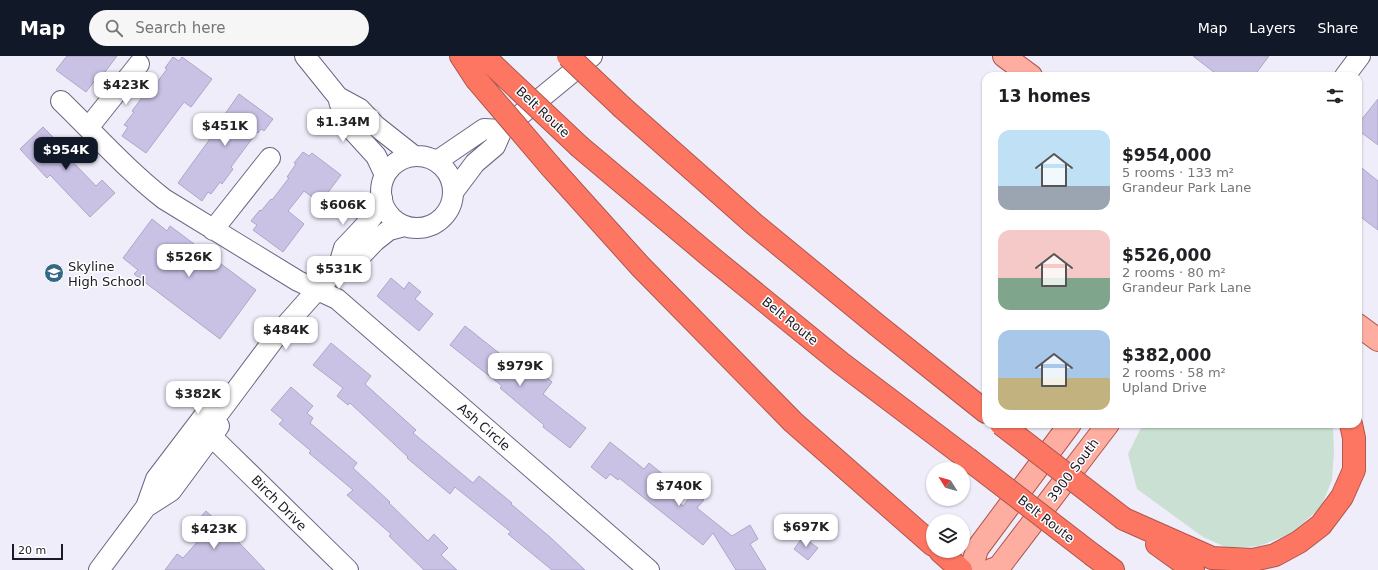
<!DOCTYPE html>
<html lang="en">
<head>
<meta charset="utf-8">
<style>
  body { margin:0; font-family:"DejaVu Sans",sans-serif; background:#f6f6f6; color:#202124; height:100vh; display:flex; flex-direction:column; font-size:15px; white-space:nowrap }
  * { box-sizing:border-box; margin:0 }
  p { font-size:13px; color:#757577 }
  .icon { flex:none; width:22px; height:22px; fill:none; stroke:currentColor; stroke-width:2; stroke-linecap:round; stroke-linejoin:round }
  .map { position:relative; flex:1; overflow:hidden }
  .sheet { position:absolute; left:982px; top:16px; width:380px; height:356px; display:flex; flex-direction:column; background:#fff; border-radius:12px; box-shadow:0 1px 3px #0004 }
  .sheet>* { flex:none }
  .needle { width:26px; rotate:307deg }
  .buttons { position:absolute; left:926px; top:406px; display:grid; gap:8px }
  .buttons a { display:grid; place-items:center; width:44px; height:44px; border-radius:50%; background:#fff; box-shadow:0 1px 3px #0004; font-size:20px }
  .scale { position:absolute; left:12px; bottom:10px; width:51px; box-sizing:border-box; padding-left:4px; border:2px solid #1d1a26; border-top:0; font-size:11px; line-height:14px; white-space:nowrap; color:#1d1a26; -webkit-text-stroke:3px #fff; paint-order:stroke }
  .price { position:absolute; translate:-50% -34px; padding:0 9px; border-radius:8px; background:#fff; color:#222; font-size:13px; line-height:26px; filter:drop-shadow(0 1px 2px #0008) }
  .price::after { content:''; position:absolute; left:50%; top:24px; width:12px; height:9px; margin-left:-6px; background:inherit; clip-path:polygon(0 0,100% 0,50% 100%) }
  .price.on { background:#111827; color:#fff }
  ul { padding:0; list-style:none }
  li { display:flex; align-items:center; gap:12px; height:100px; padding:0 16px }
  li span { display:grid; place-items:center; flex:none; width:112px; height:80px; border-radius:12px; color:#555 }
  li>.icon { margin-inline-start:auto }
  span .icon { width:48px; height:48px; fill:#fffc; stroke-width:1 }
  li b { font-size:17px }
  h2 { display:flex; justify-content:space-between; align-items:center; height:48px; padding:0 16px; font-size:17px }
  header { display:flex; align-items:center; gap:24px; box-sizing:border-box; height:56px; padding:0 20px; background:#111827; color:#fff }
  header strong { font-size:19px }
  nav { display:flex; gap:22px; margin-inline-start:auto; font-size:14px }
  .search { width:280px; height:36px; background:#f6f6f6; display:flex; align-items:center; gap:10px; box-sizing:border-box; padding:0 14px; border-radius:22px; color:#757577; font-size:15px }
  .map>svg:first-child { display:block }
  .green { fill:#cae0d2 }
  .building { fill:#c9c2e5; stroke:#ada6c6 }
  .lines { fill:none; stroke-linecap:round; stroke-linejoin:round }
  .minor-casing { stroke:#6c6582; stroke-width:22 }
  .major-casing { stroke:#af564d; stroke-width:24 }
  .highway-casing { stroke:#af564d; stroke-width:24 }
  .minor { stroke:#fff; stroke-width:20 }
  .major { stroke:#feada1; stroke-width:22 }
  .highway { stroke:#fd7662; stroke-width:22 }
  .highway-bridge-casing { stroke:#af564d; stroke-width:24; stroke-linecap:butt }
  .highway-bridge { stroke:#fd7662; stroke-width:22 }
  .labels { text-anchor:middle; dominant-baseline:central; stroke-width:3; stroke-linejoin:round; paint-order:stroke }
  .street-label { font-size:13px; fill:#1d1a26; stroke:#fff }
  .poi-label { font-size:13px; fill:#1d1a26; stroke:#fff; text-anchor:start }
</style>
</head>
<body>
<header>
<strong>Map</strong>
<div class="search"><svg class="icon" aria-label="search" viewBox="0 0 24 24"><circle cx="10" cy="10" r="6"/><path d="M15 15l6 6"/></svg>Search here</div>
<nav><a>Map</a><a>Layers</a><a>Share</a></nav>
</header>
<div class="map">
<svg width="1378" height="514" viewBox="0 0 1378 514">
  <rect width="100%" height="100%" fill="#f0edfb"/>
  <path class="green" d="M1143,368H1331L1333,372L1334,394L1332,424L1321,451L1292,477L1259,490L1228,492L1203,481L1137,433L1128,398Z"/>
  <path class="building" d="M67,0H117L102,20L100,18L86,36L56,14Z
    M1193,0H1269L1254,20H1219Z
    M173,1L179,5L182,1L212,23L191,51L184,46L146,97L122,80L128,71L124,69L134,56L132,55L144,39L146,41L167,13L165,12Z
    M239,38L273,63L264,75L261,73L258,77L257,76L231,111L233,113L222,128L220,126L211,138L208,136L202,145L178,127L215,76L213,75Z
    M1378,43V89L1358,74V68Z
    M43,71L58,86L61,83L74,96L68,101L96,130L102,124L115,137L90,161L50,119L47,122L20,93Z
    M303,96L309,100L312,97L341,119L320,147L304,135L288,155L304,168L283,196L253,174L257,169L251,165L260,154L261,155L271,143L272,144L289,122L287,121L296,108L294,107Z
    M1358,109L1378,125V174L1358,159Z
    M152,163L167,175L170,170L256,234L220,283L134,218L138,214L123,202Z
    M391,222L404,233L409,226L421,236L415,243L433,258L419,275L377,240Z
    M465,270L504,301L503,303L526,322L535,312L552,326L543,338L586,372L570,392L543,371L544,369L500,332L502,330L450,289Z
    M331,287L371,320L365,328L416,374L413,377L473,427L479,420L512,447L511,448L551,482L585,514H552L508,478L511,476L455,431L450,438L407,402L408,401L350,347L348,349L337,340L343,332L313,309Z
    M291,331L313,350L307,357L313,362L310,367L357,407L353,412L390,446L389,447L428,485L434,478L448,492L441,499L457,514H424L389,480L391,478L347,439L353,434L309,397L311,395L279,368L283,364L271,354Z
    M610,386L644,413L649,407L670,424L663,434L683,450L694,436L704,444L697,452L732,480L750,469L758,483L750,488L766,514H736L713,477L703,489L619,422L618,424L610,418L606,423L591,411Z
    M206,455L228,475L265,514H165L177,498L183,502L200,483L190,473Z
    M803,481L818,492L808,504L794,493Z"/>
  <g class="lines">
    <defs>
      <path id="minor" d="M305,0L338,41L360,53L376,70L414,100
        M1345,20L1360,0
        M338,41L345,66L376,100L385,119
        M61,45C95,78 126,113 164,143L298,225L337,243L649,514
        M88,72L139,8
        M381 136a36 36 0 1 1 72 0a36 36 0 1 1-72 0Z
        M437,105L484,73L502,74
        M454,135L475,107L495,90L502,74L592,0
        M213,174L270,102
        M338,212L354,207L375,185L389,174L404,170
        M146,451L171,435L219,370
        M99,514L146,451L156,423L210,352
        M348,514L208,377L207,373L278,278L317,234L338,212L344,192L362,173L372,161L382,142"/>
      <path id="major" d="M1004,0L1031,20
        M1358,269L1378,284
        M971,514L977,493L1070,368
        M991,514L999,511L1108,368"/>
      <path id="highway" d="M461,0L476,23
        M481,0L493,9
        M623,52L754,168L877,269L986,356
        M580,91L712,202L841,307L968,403
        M551,111L640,210L793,366L933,489
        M1124,463L1212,502L1253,504L1275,499L1299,486L1321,469L1342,441L1354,414V382L1351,368
        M1157,488L1193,514
        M940,495L961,514
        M1094,500L1113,514"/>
    </defs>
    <use href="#minor" class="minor-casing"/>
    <use href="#major" class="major-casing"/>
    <use href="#highway" class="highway-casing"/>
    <use href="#minor" class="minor"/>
    <use href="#major" class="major"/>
    <use href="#highway" class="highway"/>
    <defs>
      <path id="highway-bridge" d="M568,0L623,52
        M493,9L580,91
        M476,23L551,111
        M1001,368L1124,463
        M968,403L1094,500"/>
    </defs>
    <use href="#highway-bridge" class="highway-bridge-casing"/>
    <use href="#highway-bridge" class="highway-bridge"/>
  </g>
  <defs>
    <symbol id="school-disc" viewBox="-11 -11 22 22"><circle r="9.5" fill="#336984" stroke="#fff"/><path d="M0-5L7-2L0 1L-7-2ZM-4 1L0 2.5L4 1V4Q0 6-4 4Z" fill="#fff"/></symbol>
  </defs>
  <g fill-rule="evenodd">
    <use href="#school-disc" x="43" y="206" width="22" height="22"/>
  </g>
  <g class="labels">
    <g class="street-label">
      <text transform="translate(543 56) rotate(43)">Belt Route</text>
      <text transform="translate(790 265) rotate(39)">Belt Route</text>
      <text transform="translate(484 371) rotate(41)">Ash Circle</text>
      <text transform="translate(1073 414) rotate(-53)">3900 South</text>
      <text transform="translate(279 447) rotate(45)">Birch Drive</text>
      <text transform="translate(1046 463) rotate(38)">Belt Route</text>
    </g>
    <g class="poi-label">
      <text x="68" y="210">Skyline<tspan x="68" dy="15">High School</tspan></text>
    </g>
  </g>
</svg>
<div class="buttons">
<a><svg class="needle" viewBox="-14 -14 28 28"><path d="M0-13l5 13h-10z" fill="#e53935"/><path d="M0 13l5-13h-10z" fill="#757577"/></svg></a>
<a><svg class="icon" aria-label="layers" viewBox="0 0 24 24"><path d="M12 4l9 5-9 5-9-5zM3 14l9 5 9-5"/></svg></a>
</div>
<div class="scale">20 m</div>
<b class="price" style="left:126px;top:50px">$423K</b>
<b class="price" style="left:343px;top:87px">$1.34M</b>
<b class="price" style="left:225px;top:91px">$451K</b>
<b class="price on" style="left:66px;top:115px">$954K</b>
<b class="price" style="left:343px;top:170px">$606K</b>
<b class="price" style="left:189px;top:222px">$526K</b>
<b class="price" style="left:339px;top:234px">$531K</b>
<b class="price" style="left:286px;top:295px">$484K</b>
<b class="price" style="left:520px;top:331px">$979K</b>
<b class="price" style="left:198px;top:359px">$382K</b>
<b class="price" style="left:679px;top:451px">$740K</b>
<b class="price" style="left:806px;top:492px">$697K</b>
<b class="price" style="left:214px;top:494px">$423K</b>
<section class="sheet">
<h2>13 homes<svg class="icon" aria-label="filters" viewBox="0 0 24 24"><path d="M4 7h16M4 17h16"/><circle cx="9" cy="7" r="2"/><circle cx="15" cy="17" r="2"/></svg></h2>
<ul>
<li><span style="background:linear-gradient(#bfe0f5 70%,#9aa5b1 0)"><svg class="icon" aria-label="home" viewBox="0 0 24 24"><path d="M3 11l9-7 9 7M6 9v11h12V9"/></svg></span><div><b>$954,000</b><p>5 rooms · 133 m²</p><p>Grandeur Park Lane</p></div></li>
<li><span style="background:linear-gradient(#f6c9c9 60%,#7fa58c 0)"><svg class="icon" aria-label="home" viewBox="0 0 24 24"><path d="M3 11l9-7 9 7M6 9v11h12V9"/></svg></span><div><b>$526,000</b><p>2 rooms · 80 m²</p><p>Grandeur Park Lane</p></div></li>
<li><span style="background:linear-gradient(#a9c7e8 60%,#c2b280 0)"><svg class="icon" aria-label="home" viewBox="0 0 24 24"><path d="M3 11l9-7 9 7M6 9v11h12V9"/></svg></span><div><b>$382,000</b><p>2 rooms · 58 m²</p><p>Upland Drive</p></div></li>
</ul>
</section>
</div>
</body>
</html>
